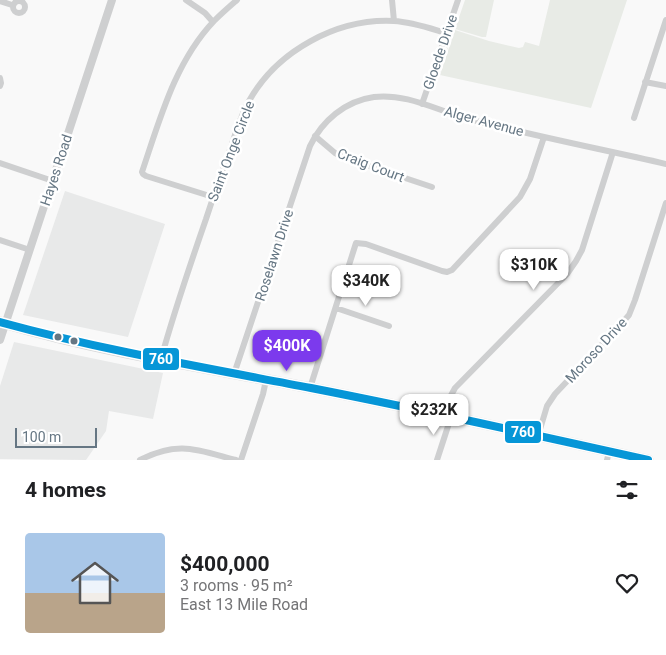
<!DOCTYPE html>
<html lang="en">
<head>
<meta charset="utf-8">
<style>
  body { margin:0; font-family:Roboto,sans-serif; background:#f6f6f6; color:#202124; height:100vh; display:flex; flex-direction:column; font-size:19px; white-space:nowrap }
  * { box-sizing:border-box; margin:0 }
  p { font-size:16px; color:#757577 }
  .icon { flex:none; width:28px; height:28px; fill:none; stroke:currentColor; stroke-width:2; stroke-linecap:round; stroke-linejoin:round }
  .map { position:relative; height:460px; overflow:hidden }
  .panel { display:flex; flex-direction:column; background:#fff; flex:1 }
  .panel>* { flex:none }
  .scale { position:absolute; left:15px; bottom:12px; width:82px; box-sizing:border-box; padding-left:5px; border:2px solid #657683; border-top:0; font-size:14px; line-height:18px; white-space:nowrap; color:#657683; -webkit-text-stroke:4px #fff; paint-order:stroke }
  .price { position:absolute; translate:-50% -42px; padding:0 11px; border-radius:10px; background:#fff; color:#222; font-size:16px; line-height:32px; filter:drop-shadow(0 1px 2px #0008) }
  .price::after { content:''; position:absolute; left:50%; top:30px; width:15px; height:11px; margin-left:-8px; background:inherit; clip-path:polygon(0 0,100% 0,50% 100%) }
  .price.active { background:#7c3aed; color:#fff }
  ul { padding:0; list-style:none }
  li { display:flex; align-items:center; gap:15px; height:125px; padding:0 25px }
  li+li { border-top:1px solid #e0e0e0 }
  li span { display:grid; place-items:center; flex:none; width:140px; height:100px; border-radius:5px; color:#555 }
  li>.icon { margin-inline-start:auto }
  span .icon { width:60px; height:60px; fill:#fffc; stroke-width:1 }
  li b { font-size:21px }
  h2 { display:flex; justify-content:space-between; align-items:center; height:60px; padding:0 25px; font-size:21px }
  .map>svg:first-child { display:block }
  .built { fill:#e8e9e9 }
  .green { fill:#e8ebe6 }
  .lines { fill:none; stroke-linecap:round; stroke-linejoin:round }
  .secondary-casing { stroke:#d5d6d7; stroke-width:11 }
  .minor { stroke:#cecfd0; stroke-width:6 }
  .tertiary { stroke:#cecfd0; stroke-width:8 }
  .secondary { stroke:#e1e2e2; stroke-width:9 }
  .bus-1-casing { stroke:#fff; stroke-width:11 }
  .bus-1 { stroke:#0696d7; stroke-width:8 }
  .bus-dot { fill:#657683; stroke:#fff; stroke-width:2 }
  .labels { text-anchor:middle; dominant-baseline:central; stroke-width:5; stroke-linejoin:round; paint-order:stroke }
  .street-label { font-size:14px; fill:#657683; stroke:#fff }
  .line-badge { stroke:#fff; stroke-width:2 }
  .badge-label { font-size:14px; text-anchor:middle; font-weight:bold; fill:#fff }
</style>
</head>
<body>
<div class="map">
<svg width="666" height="460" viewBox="0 0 666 460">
  <rect width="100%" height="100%" fill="#f9f9f9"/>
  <path class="built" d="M65,191L165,224L128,337L23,315Z
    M14,342L163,373L153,419L109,411L106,431L86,460L0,459V386Z"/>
  <path class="green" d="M465,0H494L486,37H482L455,29Z
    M550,0H627L591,108L440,75L455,30L489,41L519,48L523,47L525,42L539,46Z
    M452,28L454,29L439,74H437Z"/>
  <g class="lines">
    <defs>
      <path id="secondary" d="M0,322C102,352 207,368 311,388C423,410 536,435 648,460"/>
    </defs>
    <use href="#secondary" class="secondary-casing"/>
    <path class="minor" d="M186,0L205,13L213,22
      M392,0L394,21
      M13 7a6 6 0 1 1 12 0a6 6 0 1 1-12 0Z
      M0,1L12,5
      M0,78L1,83L0,86
      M645,82L666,86
      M422,104L458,0
      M634,118L666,20
      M315,136L335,153L345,158L432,187
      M0,163L53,181
      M213,197L146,176L143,174L142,172C160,119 175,62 214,21C222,13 229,7 237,0
      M0,240L30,250
      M336,308L389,326
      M161,359C174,312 190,265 206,219C214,194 222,171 231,147C236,132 241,115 249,101C277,51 337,18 394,21C412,22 429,28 446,33
      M234,374L310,146C322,121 345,101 374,97C407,93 438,111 469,119C534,136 601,149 666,164
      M310,388L356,243L366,244L442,271L447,272L452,270L520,197L530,179L544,137
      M444,416L448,401L455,388L567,274L576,261L582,250L613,152
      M538,436L547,406L555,394L623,322L629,315L635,300L666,203
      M140,460C178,440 198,450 236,460
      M241,460L263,394L266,380
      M437,460L451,417
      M607,460L609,452"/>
    <path class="tertiary" d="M0,340L112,0"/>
    <use href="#secondary" class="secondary"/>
    <defs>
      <path id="bus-1" d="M0,322C102,350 207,368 311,388C424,410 536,435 648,460"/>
    </defs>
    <use href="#bus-1" class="bus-1-casing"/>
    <use href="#bus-1" class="bus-1"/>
  </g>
  <g class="bus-dot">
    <circle cx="58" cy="337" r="4.5"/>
    <circle cx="74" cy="341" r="4.5"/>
  </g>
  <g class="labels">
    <g class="street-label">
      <text transform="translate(440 52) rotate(-71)">Gloede Drive</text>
      <text transform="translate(484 121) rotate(15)">Alger Avenue</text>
      <text transform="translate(231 151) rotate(-69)">Saint Onge Circle</text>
      <text transform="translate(371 165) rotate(21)">Craig Court</text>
      <text transform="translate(56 170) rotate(-72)">Hayes Road</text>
      <text transform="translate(274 255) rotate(-72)">Roselawn Drive</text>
      <text transform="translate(596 350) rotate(-47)">Moroso Drive</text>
    </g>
  </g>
  <g class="line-badge">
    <rect x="142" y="347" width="38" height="24" rx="5" fill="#0696d7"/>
    <rect x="504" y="420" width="38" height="24" rx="5" fill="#0696d7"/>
  </g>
  <g class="badge-label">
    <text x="161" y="364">760</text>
    <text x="523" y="437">760</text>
  </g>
</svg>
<div class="scale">100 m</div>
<b class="price" style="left:534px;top:291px">$310K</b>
<b class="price" style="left:366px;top:307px">$340K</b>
<b class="price active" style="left:287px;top:372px">$400K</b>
<b class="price" style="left:434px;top:436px">$232K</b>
</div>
<section class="panel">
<h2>4 homes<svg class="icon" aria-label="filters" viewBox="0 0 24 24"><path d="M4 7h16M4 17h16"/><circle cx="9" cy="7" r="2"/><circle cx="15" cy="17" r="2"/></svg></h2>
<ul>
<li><span style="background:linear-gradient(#a9c7e8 60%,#b9a48a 0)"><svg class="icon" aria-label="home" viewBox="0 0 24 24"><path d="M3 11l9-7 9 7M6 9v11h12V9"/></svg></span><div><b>$400,000</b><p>3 rooms · 95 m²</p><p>East 13 Mile Road</p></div><svg class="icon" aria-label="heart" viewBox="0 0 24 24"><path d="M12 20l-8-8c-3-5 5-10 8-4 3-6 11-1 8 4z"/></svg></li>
</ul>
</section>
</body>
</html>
